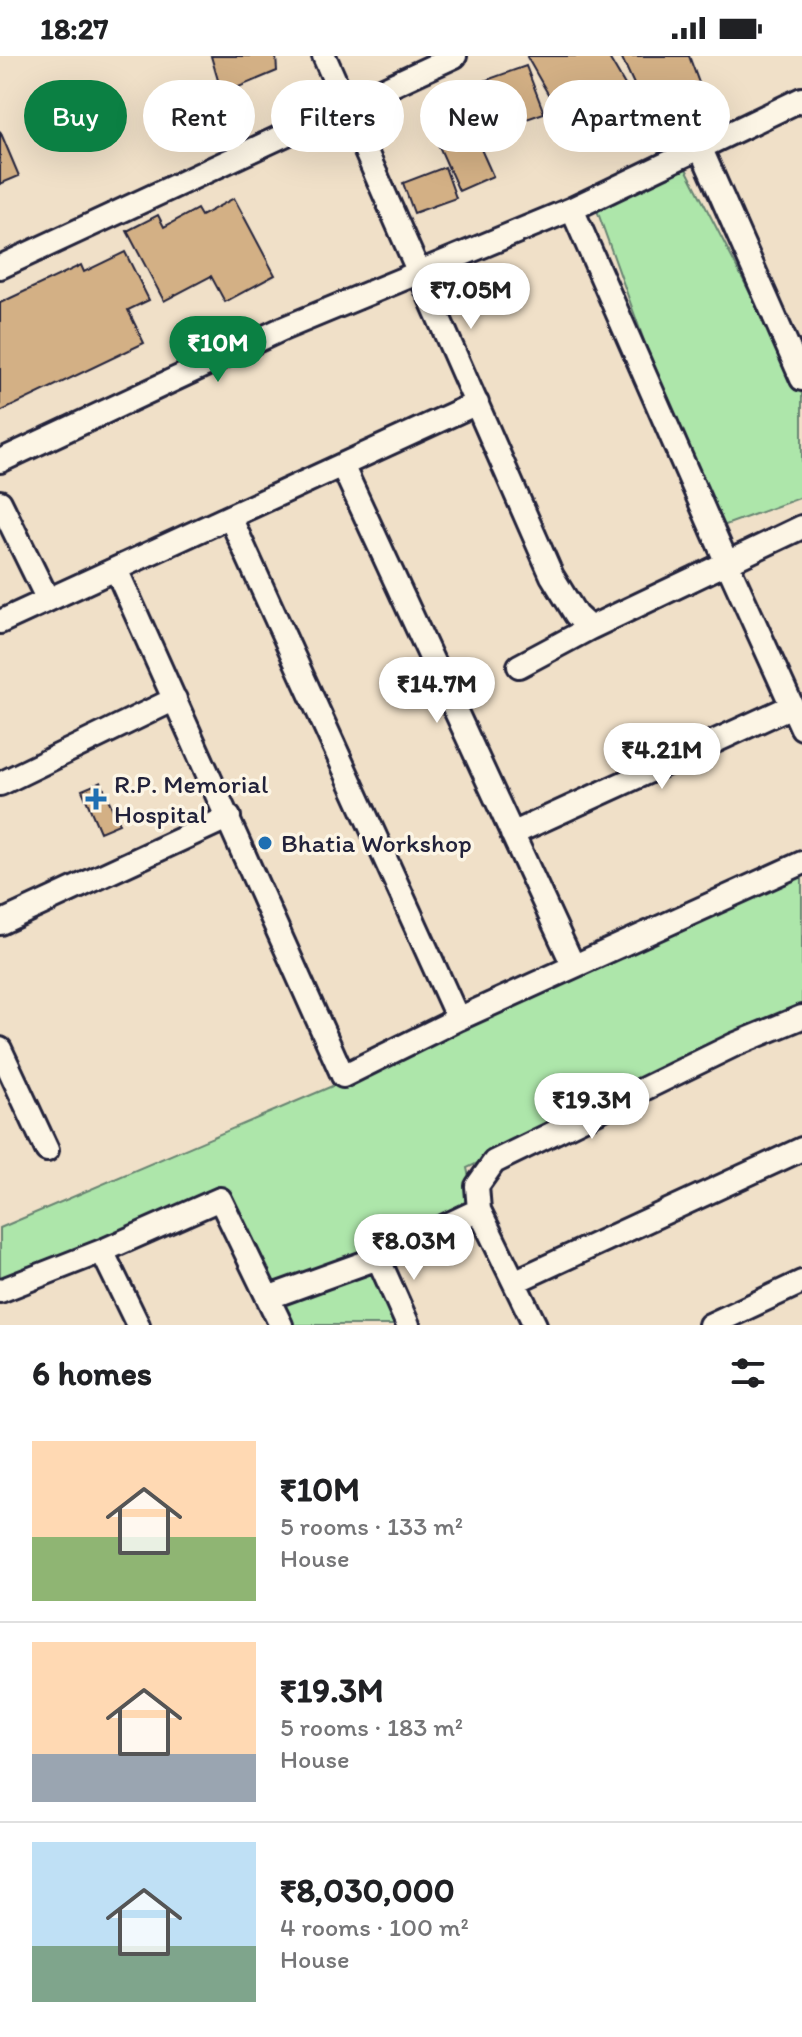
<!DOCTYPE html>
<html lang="en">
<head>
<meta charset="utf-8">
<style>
  body { margin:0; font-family:Itim,sans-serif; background:#f2f2f2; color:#202124; height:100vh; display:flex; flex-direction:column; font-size:30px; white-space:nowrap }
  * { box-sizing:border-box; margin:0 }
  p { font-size:26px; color:#757577 }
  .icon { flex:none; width:44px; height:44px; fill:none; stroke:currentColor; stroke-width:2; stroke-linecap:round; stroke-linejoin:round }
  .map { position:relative; height:1269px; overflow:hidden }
  .side { display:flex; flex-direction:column; background:#fff; flex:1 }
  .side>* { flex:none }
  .hud { position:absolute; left:24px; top:24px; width:754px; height:72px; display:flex; gap:16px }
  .price { position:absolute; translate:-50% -68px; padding:0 18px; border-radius:28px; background:#fff; color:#222; font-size:26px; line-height:52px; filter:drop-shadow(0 2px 4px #0008) }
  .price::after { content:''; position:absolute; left:50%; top:48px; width:24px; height:18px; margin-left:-12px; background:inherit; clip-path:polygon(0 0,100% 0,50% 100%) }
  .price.current { background:#0b8043; color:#fff }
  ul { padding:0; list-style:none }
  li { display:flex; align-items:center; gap:24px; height:200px; padding:0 32px }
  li+li { border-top:2px solid #e0e0e0 }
  li span { display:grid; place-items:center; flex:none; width:224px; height:160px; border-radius:0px; color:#555 }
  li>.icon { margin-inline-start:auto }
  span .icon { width:96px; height:96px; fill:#fffc; stroke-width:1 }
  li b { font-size:34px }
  h2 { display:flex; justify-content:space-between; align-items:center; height:96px; padding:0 32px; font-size:34px }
  .chip { padding:0 28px; border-radius:36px; background:#fff; box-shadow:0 8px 32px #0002; font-size:28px; line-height:72px }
  .chip.current { background:#0b8043; color:#fff }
  .status { display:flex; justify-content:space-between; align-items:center; height:56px; padding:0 40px; background:#fff; direction:ltr }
  .status svg { height:22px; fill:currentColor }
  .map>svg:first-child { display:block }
  .green { fill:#ade6aa; stroke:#688472; stroke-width:2 }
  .building { fill:#d3b085; stroke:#22223b; stroke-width:2 }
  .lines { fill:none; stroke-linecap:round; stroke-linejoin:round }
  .street-casing { stroke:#22223b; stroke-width:28 }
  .street { stroke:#fcf5e5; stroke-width:22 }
  .poi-dot { fill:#1f6fb2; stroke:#fcf5e5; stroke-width:3 }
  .labels { text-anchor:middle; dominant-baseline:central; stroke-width:7; stroke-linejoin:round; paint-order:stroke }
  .poi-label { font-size:26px; fill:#22223b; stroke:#fcf5e5; text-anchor:start }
</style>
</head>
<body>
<div class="status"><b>18:27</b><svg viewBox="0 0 49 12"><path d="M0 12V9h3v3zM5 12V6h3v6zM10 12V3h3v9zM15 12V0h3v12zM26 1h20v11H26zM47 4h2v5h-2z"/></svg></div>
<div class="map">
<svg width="802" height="1269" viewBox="0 0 802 1269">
  <rect width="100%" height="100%" fill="#f0e0c8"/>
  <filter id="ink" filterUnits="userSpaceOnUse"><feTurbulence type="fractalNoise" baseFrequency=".0125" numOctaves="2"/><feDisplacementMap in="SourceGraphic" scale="16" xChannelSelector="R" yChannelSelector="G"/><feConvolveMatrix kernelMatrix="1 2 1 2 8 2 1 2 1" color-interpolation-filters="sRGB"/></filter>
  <g filter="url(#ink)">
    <path class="green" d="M680,101L802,338V441L712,474L593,143Z
      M802,813V951L467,1112L476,1154L367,1193L402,1269H286L220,1140L0,1227V1172L344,1025Z"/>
    <path class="building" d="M211,0H276L277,15L222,38Z
      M529,0H608L639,53L614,67L606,52L568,73L527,1Z
      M621,0H689L699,27L643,48Z
      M526,10L544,57L495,74L478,27Z
      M459,44L493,120L459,135L425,59Z
      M0,75L19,120L0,128Z
      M445,111L456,142L414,157L403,127Z
      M234,142L275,219L225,246L211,220L164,245L127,175L158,159L164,171L197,153L201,160Z
      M125,196L149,244L128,254L144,287L0,356V247L81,209L84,216Z
      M101,726L119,768L100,776L82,734Z"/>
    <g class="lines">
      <defs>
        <path id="street" d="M324,0L552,520L576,559L590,572
          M700,91L802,323
          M572,153L727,507L802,672
          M0,211L455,0
          M0,405L282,273L572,153L802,43
          M342,409L573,909
          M0,446L48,544
          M230,461L458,963
          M116,513L343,1020L458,963L802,807
          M0,566L477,347
          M519,610L590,572L802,471
          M0,728L175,643
          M512,778L792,650
          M0,867L229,761
          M0,993L47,1094
          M102,1195L138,1269
          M378,1202L408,1269
          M514,1226L802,1093
          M0,1235L102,1195L220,1143L281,1269
          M270,1241L378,1202L479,1154
          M535,1269L479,1154L477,1130L494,1106L734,989L802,961
          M710,1269L802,1226"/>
      </defs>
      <use href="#street" class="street-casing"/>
      <use href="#street" class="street"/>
    </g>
  </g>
  <g class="poi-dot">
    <path d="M92 731h8v8h8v8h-8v8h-8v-8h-8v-8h8z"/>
    <circle cx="265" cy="787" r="8"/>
  </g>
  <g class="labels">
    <g class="poi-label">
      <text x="114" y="728">R.P. Memorial<tspan x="114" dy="30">Hospital</tspan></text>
      <text x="281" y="787">Bhatia Workshop</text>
    </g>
  </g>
</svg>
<b class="price" style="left:471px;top:275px">₹7.05M</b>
<b class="price current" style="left:218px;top:328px">₹10M</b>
<b class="price" style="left:437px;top:669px">₹14.7M</b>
<b class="price" style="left:662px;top:735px">₹4.21M</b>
<b class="price" style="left:592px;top:1085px">₹19.3M</b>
<b class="price" style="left:414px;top:1226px">₹8.03M</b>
<div class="hud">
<a class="chip current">Buy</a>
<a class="chip">Rent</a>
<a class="chip">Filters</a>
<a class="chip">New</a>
<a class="chip">Apartment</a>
</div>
</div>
<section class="side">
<h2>6 homes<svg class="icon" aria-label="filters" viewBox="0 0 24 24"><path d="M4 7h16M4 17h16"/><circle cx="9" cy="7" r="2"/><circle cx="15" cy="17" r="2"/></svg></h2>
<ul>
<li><span style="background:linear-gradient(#ffd9b3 60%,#8fb573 0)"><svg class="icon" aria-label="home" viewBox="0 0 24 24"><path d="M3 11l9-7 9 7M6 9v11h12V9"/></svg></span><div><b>₹10M</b><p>5 rooms · 133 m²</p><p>House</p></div></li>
<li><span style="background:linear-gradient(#ffd9b3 70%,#9aa5b1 0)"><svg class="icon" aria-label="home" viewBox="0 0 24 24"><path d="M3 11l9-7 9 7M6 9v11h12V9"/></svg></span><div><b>₹19.3M</b><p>5 rooms · 183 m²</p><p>House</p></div></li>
<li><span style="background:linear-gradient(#bfe0f5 65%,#7fa58c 0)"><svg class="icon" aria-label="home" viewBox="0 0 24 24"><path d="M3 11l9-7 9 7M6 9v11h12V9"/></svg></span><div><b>₹8,030,000</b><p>4 rooms · 100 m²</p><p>House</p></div></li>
</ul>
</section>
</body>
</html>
